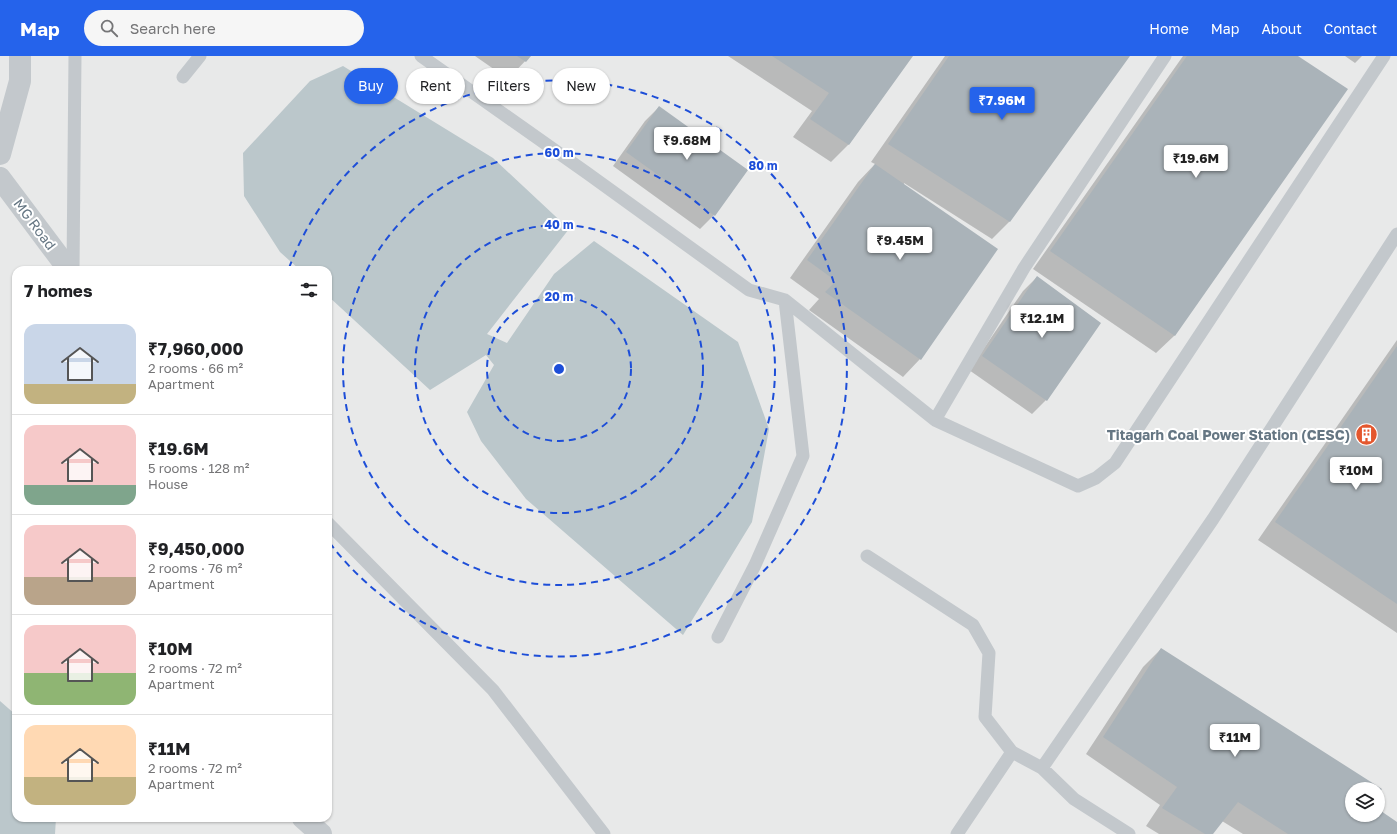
<!DOCTYPE html>
<html lang="en">
<head>
<meta charset="utf-8">
<style>
  body { margin:0; font-family:"Golos Text",sans-serif; background:#f6f6f6; color:#202124; height:100vh; display:flex; flex-direction:column; font-size:15px; white-space:nowrap }
  * { box-sizing:border-box; margin:0 }
  p { font-size:13px; color:#757577 }
  .icon { flex:none; width:22px; height:22px; fill:none; stroke:currentColor; stroke-width:2; stroke-linecap:round; stroke-linejoin:round }
  .map { position:relative; flex:1; overflow:hidden }
  .sheet { position:absolute; left:12px; top:210px; width:320px; height:556px; display:flex; flex-direction:column; background:#fff; border-radius:12px; box-shadow:0 1px 3px #0004 }
  .sheet>* { flex:none }
  .banner { position:absolute; left:344px; top:12px; width:380px; height:36px; display:flex; gap:8px }
  .fabs { position:absolute; left:1345px; top:726px; display:grid; gap:8px }
  .fabs a { display:grid; place-items:center; width:40px; height:40px; border-radius:50%; background:#fff; box-shadow:0 1px 3px #0004; font-size:20px }
  .price { position:absolute; translate:-50% -34px; padding:0 9px; border-radius:4px; background:#fff; color:#222; font-size:13px; line-height:26px; filter:drop-shadow(0 1px 2px #0008) }
  .price::after { content:''; position:absolute; left:50%; top:24px; width:12px; height:9px; margin-left:-6px; background:inherit; clip-path:polygon(0 0,100% 0,50% 100%) }
  .price.current { background:#2563eb; color:#fff }
  ul { padding:0; list-style:none }
  li { display:flex; align-items:center; gap:12px; height:100px; padding:0 12px }
  li+li { border-top:1px solid #e0e0e0 }
  li span { display:grid; place-items:center; flex:none; width:112px; height:80px; border-radius:12px; color:#555 }
  li>.icon { margin-inline-start:auto }
  span .icon { width:48px; height:48px; fill:#fffc; stroke-width:1 }
  li b { font-size:17px }
  h2 { display:flex; justify-content:space-between; align-items:center; height:48px; padding:0 12px; font-size:17px }
  .tag { padding:0 14px; border-radius:18px; background:#fff; box-shadow:0 1px 3px #0004; font-size:14px; line-height:36px }
  .tag.current { background:#2563eb; color:#fff }
  header { display:flex; align-items:center; gap:24px; box-sizing:border-box; height:56px; padding:0 20px; background:#2563eb; color:#fff }
  header strong { font-size:19px }
  nav { display:flex; gap:22px; margin-inline-start:auto; font-size:14px }
  .search { width:280px; height:36px; background:#f6f6f6; display:flex; align-items:center; gap:10px; box-sizing:border-box; padding:0 14px; border-radius:22px; color:#757577; font-size:15px }
  .map>svg:first-child { display:block }
  .built { fill:#e8e9e9; fill-rule:evenodd }
  .water { fill:#bbc7cb }
  .shadow { fill:#0003 }
  .building { fill:#aab3b9 }
  .lines { fill:none; stroke-linecap:round; stroke-linejoin:round }
  .service { stroke:#c3c8cc; stroke-width:13 }
  .minor { stroke:#c3c8cc; stroke-width:22 }
  .ring { fill:none; stroke:#1d4ed8; stroke-width:2; stroke-dasharray:7 5 }
  .labels { text-anchor:middle; dominant-baseline:central; stroke-width:4; stroke-linejoin:round; paint-order:stroke }
  .street-label { font-size:14px; fill:#657683; stroke:#fff }
  .poi-label { font-size:14px; font-weight:bold; fill:#657683; stroke:#fff; text-anchor:end }
  .centre { fill:#1d4ed8; stroke:#fff; stroke-width:2 }
  .ring-label { font-size:12px; text-anchor:middle; font-weight:bold; fill:#1d4ed8; stroke:#fff; stroke-width:4; stroke-linejoin:round; paint-order:stroke }
</style>
</head>
<body>
<header>
<strong>Map</strong>
<div class="search"><svg class="icon" aria-label="search" viewBox="0 0 24 24"><circle cx="10" cy="10" r="6"/><path d="M15 15l6 6"/></svg>Search here</div>
<nav><a>Home</a><a>Map</a><a>About</a><a>Contact</a></nav>
</header>
<div class="map">
<svg width="1397" height="778" viewBox="0 0 1397 778">
  <rect width="100%" height="100%" fill="#fafaf8"/>
  <path class="built" d="M0,0H1397V778H0ZM16,214H328V762H16ZM1352,733H1378V759H1352Z"/>
  <path class="water" d="M343,10L493,102L569,173L487,278L507,287L554,218L594,185L738,286L769,373L752,466L683,579L526,443L481,385L467,356L494,309L486,299L430,334L328,240V214H300L280,196L244,140L243,97L310,25Z
    M0,645L16,659V762H56L55,778H0Z"/>
  <path class="shadow" d="M475,0H530L508,23Z
    M728,0H912L849,88L831,106L793,81L812,55Z
    M945,0H1129L1009,166L992,183L904,127L920,303L903,321L809,254L819,243L790,222L858,126L875,108L871,106Z
    M1183,0H1296L1346,33L1174,280L1156,297L1033,213Z
    M1345,0H1362L1355,7Z
    M659,51L714,159L700,173L613,110L645,65Z
    M1037,221L1100,267L1046,344L1032,358L969,314L1023,235Z
    M1397,284V577L1258,484Z
    M1161,593L1380,733L1378,737V733H1352V759H1378V754L1397,767V778H1243L1222,765L1212,778H1159L1146,770L1160,749L1086,698L1143,611Z"/>
  <path class="building" d="M517,0H531L526,6Z
    M772,0H913L849,89L810,63L829,37Z
    M949,0H1130L1010,166L888,88Z
    M1187,0H1298L1348,33L1175,280L1050,195Z
    M659,50L748,114L715,160L626,96Z
    M875,108L998,193L921,304L825,236L836,225L807,204Z
    M1037,220L1101,267L1047,345L982,300Z
    M1397,290V548L1275,466Z
    M1161,592L1382,733L1378,738V733H1352V759H1378V753L1397,766V778H1288L1238,746L1213,778H1205L1162,752L1177,731L1103,681Z"/>
  <g class="lines">
    <path class="service" d="M421,0L587,117L749,234L785,244
      M183,21L200,0
      M73,214L75,0
      M935,364L1078,430L1096,422L1115,407L1384,0
      M328,467L493,634L604,778
      M867,500L973,569L989,597L985,661L1012,696L1042,712
      M718,581L755,509L803,400L785,244L935,364L1024,212L1165,0
      M957,778L1012,696
      M1129,778L1074,743L1042,712L1213,463L1397,178"/>
    <path class="minor" d="M0,98L20,25V0
      M0,122L69,214
      M303,762L321,778"/>
  </g>
  <g class="ring">
    <circle cx="559" cy="313" r="72"/>
    <circle cx="559" cy="313" r="144"/>
    <circle cx="559" cy="313" r="216"/>
    <path d="M289 212A288 288 0 1 1 329 486"/>
  </g>
  <defs>
    <symbol id="building-disc" viewBox="-11 -11 22 22"><circle r="9.5" fill="#e4572e" stroke="#fff"/><path d="M-4-6H4V6H1V3H-1V6H-4ZM-2.5-4.3h1.7v1.8h-1.7ZM.8-4.3h1.7v1.8H.8ZM-2.5-1h1.7V.8h-1.7ZM.8-1h1.7V.8H.8Z" fill="#fff"/></symbol>
  </defs>
  <g fill-rule="evenodd">
    <use href="#building-disc" x="1354" y="366" width="25" height="25"/>
  </g>
  <g class="labels">
    <g class="street-label">
      <text transform="translate(35 168) rotate(53)">MG Road</text>
    </g>
    <g class="poi-label">
      <text x="1350" y="378">Titagarh Coal Power Station (CESC)</text>
    </g>
  </g>
  <circle cx="559" cy="313" r="6" class="centre"/>
  <g class="ring-label">
    <text x="559" y="101">60 m</text>
    <text x="763" y="114">80 m</text>
    <text x="559" y="173">40 m</text>
    <text x="559" y="245">20 m</text>
  </g>
</svg>
<div class="fabs">
<a><svg class="icon" aria-label="layers" viewBox="0 0 24 24"><path d="M12 4l9 5-9 5-9-5zM3 14l9 5 9-5"/></svg></a>
</div>
<b class="price current" style="left:1002px;top:65px">₹7.96M</b>
<b class="price" style="left:687px;top:105px">₹9.68M</b>
<b class="price" style="left:1196px;top:123px">₹19.6M</b>
<b class="price" style="left:900px;top:205px">₹9.45M</b>
<b class="price" style="left:1042px;top:283px">₹12.1M</b>
<b class="price" style="left:1356px;top:435px">₹10M</b>
<b class="price" style="left:1235px;top:702px">₹11M</b>
<div class="banner">
<a class="tag current">Buy</a>
<a class="tag">Rent</a>
<a class="tag">Filters</a>
<a class="tag">New</a>
</div>
<section class="sheet">
<h2>7 homes<svg class="icon" aria-label="filters" viewBox="0 0 24 24"><path d="M4 7h16M4 17h16"/><circle cx="9" cy="7" r="2"/><circle cx="15" cy="17" r="2"/></svg></h2>
<ul>
<li><span style="background:linear-gradient(#c9d6e8 75%,#c2b280 0)"><svg class="icon" aria-label="home" viewBox="0 0 24 24"><path d="M3 11l9-7 9 7M6 9v11h12V9"/></svg></span><div><b>₹7,960,000</b><p>2 rooms · 66 m²</p><p>Apartment</p></div></li>
<li><span style="background:linear-gradient(#f6c9c9 75%,#7fa58c 0)"><svg class="icon" aria-label="home" viewBox="0 0 24 24"><path d="M3 11l9-7 9 7M6 9v11h12V9"/></svg></span><div><b>₹19.6M</b><p>5 rooms · 128 m²</p><p>House</p></div></li>
<li><span style="background:linear-gradient(#f6c9c9 65%,#b9a48a 0)"><svg class="icon" aria-label="home" viewBox="0 0 24 24"><path d="M3 11l9-7 9 7M6 9v11h12V9"/></svg></span><div><b>₹9,450,000</b><p>2 rooms · 76 m²</p><p>Apartment</p></div></li>
<li><span style="background:linear-gradient(#f6c9c9 60%,#8fb573 0)"><svg class="icon" aria-label="home" viewBox="0 0 24 24"><path d="M3 11l9-7 9 7M6 9v11h12V9"/></svg></span><div><b>₹10M</b><p>2 rooms · 72 m²</p><p>Apartment</p></div></li>
<li><span style="background:linear-gradient(#ffd9b3 65%,#c2b280 0)"><svg class="icon" aria-label="home" viewBox="0 0 24 24"><path d="M3 11l9-7 9 7M6 9v11h12V9"/></svg></span><div><b>₹11M</b><p>2 rooms · 72 m²</p><p>Apartment</p></div></li>
</ul>
</section>
</div>
</body>
</html>
